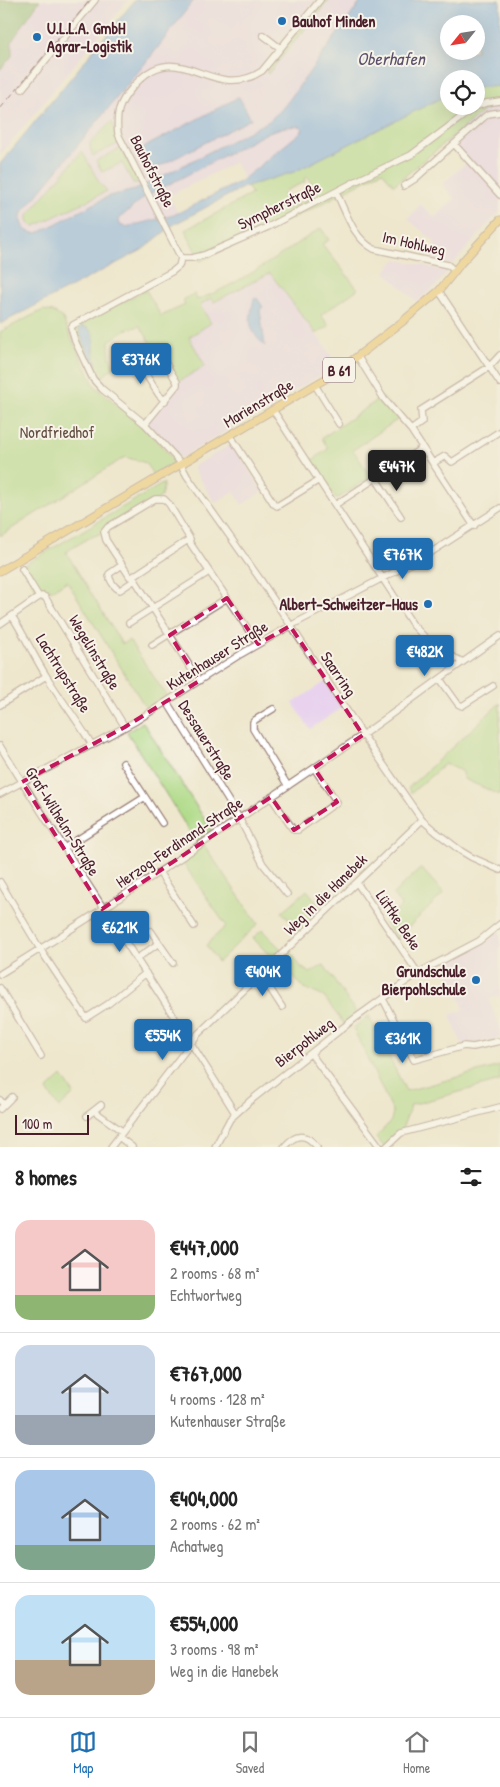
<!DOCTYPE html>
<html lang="en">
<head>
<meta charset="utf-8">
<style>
  body { margin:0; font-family:"Patrick Hand",sans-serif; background:#f2f2f2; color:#222; height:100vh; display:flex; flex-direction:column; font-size:19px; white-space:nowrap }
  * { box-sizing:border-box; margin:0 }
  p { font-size:16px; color:#767676 }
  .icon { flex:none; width:28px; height:28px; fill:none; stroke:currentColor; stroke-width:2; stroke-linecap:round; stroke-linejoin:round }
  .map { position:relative; height:1147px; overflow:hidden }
  .drawer { display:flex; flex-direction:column; background:#fff; flex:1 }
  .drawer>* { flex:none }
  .needle { width:32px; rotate:240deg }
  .tools { position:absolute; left:440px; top:15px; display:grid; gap:10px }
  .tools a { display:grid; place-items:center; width:45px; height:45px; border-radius:50%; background:#fff; box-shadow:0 5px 20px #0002; font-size:25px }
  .scale { position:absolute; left:15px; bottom:12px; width:74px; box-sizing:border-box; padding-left:5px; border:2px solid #4a1f2b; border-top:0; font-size:14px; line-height:18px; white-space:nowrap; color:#4a1f2b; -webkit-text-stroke:4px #f7f3e8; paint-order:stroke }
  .price { position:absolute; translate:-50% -42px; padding:0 11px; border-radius:5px; background:#1f6fb2; color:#fff; font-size:16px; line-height:32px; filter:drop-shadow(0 1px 2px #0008) }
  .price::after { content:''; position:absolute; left:50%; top:30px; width:15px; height:11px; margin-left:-8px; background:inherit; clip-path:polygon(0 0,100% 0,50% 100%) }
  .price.active { background:#222; color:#fff }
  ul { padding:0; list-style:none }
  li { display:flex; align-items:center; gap:15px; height:125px; padding:0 15px }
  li+li { border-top:1px solid #e0e0e0 }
  li span { display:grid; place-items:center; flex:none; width:140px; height:100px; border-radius:15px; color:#555 }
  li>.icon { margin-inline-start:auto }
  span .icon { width:60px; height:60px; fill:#fffc; stroke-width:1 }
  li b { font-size:21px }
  h2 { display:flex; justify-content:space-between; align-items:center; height:60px; padding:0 15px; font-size:21px }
  .tab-bar { display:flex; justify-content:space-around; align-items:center; height:70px; border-top:1px solid #e0e0e0; background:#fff; font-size:14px; color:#767676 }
  .tab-bar a { display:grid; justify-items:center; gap:2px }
  .tab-bar .active { color:#1f6fb2 }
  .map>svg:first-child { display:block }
  .built { fill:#e8d2ee }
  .green { fill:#adda86; stroke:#7c7c58; fill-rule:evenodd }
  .forest { fill:#8aba73; stroke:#6a6c4f }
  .water { fill:#78abe5; stroke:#616588; fill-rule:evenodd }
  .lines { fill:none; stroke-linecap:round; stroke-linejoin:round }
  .minor-casing { stroke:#9c837c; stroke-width:8 }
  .major-casing { stroke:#9c837c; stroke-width:9 }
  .minor { stroke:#fff; stroke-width:5.5 }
  .major { stroke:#efc469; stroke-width:7 }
  .rail { stroke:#4a1f2b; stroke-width:1; stroke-dasharray:8 4; stroke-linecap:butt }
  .marked { fill:none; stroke:#c2185b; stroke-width:4; stroke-dasharray:10 6; stroke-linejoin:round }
  .poi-dot { fill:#1f6fb2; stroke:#f7f3e8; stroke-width:2 }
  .labels { text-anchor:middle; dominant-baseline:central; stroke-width:4; stroke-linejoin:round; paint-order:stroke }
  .shield { fill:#f7f3e8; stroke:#7e5f64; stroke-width:1 }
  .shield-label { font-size:15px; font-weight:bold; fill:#4a1f2b }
  .poi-label { font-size:16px; font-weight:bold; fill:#4a1f2b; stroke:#f7f3e8; text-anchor:start }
  .street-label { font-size:16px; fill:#4a1f2b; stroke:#f7f3e8 }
  .park-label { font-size:16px; fill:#634e42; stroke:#f7f3e8 }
  .water-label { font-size:18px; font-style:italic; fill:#5a506c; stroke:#f7f3e8 }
</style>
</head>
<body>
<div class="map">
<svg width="500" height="1147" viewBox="0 0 500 1147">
  <rect width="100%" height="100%" fill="#f7f3e8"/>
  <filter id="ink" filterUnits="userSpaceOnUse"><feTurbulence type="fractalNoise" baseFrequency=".02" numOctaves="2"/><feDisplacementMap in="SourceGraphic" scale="10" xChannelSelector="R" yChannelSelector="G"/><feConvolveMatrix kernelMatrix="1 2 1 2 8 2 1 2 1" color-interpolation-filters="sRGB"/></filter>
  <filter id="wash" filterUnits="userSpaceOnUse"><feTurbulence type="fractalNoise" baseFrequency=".0096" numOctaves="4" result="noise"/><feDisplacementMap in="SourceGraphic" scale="20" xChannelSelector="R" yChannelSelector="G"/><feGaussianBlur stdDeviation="1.12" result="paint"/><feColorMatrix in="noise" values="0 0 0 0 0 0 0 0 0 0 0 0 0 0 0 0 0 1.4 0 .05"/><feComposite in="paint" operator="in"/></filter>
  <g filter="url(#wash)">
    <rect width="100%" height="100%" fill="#eee7cd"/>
    <path class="built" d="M40,0H128L0,155V70L12,56V41Z
      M194,0H316L262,68L268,74L329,0H354L359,5L281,110L269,121L258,128L262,136L278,129L296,126L302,127V131L244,179L235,162L169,196L178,213L174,215L126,227L120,225V218L137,203L157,190L153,181L135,190L109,196L40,232L33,233L27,231L22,227L21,221L22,213L156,50Z
      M500,97V211L452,265L431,259L435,242L408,219L420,204L435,217L455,199L442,184L466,163L446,141Z
      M396,259L448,271L436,286L417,302L385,272Z
      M270,272L316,334L338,365L181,458L145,420L176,383L188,337L200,304L211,298L215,302Z
      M232,444L263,491L242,505L234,491L215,503L193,468L194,466Z
      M325,682L342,708L310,729L293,703Z
      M500,929V995L489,1000L500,1026V1038L473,1045L472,1042L462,1044L450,1015L464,1009L445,964L485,943Z"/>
    <path class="green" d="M324,0H329L268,74L266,72Z
      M500,86V97L394,185L382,171L316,207L200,261L185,230L252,194L247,186L294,172L443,96L449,94V106H476V88ZM308,177L317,194L285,210L283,206L288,203L282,192L305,182L304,179Z
      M111,122L113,123L118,144L93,156L90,148V143Z
      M121,148L139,183H133L122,163L102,172L96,161Z
      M82,151L99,182L107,191L35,226C30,225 27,221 28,215Z
      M321,228L329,240L322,244L358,289L321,315L329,326L316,334L270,273L214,302L211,298L200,305L211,323L189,337L205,366L176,383L140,326L125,330L109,341L110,358L114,367L99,380L90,367L74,329L75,326L146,290L161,316L185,305L183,299L195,294L197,300C242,283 281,254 321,228Z
      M43,310L53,312L63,318L66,327L95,386L152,435L175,462L153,475L146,463L125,457L0,536V332Z
      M382,397L400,418L353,450L371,477L339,498L334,497L311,461L328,449L322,438Z
      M164,483L161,497L102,533L89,538L66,552L122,644L129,640L167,696L146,708L67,581L51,591L49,588L39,594L22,566Z
      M500,703V795L464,779L461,771L445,764L411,793L408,788Z
      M143,722L212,831L196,842L127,732Z
      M204,845L258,924L218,962L206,945L226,926L181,860Z
      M421,868L444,893L396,939L385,922L401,906L393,894Z
      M307,890L324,911L301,933L282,912Z
      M262,930L283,951L291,952L301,967L310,973L324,965L357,1014L344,1024L324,997L304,988L280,963L273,959L253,938Z
      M369,1016L406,1091L500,1066V1081L411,1105L402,1129L384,1147L376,1137L391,1121L393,1112L353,1028Z
      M62,1076L74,1094L59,1108L47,1090Z"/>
    <path class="forest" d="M0,0H40L12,41V56L0,70Z"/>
    <path class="water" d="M135,0H194L156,50L22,213C18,225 27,236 40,232L109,196L135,190L157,179L269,121L281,110L289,100L362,0H500V86L476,88V79H449V94L294,172L244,187L173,225L142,250L0,324V164ZM449,24H476V51H449ZM300,126L303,129L301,132L241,181L174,215L126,227L120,225L119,220L121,217L146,196L162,188L269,132L285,127Z
      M239,97L251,119L150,171L139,150Z
      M257,298L263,307L260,310L265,346C248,329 248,323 254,299Z
      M82,326C96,330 94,339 94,351C94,355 96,360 97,364L95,367L92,366L79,330Z"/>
  </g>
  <g filter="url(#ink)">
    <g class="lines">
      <defs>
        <path id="minor" d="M263,35L280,48
          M22,89L95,0
          M454,144L500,195
          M404,186L415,179L483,118L488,114L500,112
          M336,192C346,212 353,238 374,249L448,265L455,271
          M181,258L179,266L173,271L73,325L71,328L75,341L93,379L102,389L145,424L179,461L187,476L260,579L363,735L422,820L436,832L461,851L471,857L500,870
          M181,258L118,134C116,114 118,104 132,88C178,31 210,105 262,71L320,0
          M181,258H192L204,255L268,227L362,178L411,155L475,107L486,103L500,101
          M439,291L500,383
          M134,356L159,395L165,401
          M358,357L384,399L411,430L474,526
          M315,385L339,424
          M273,410L413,625L435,648L463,662
          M145,424L177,385V382L157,349
          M411,430L422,422L421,410L489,367L500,355
          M230,435L274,504L277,506L319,480
          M433,463L445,456L452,462L500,431
          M376,479L401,517
          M335,505L422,448
          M122,565L109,574C109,579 114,588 120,590L135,580
          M132,577L188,540
          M39,597L43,596L45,597L125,727
          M12,616C25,636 34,657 47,677C61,700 78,721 92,745
          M129,623L209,572
          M0,624L39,597L22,569
          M152,645L227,598
          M440,679L458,704L462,706L493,686
          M199,681L135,580L132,577H130L106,540L104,532L108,527L155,499H164L169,504L190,539L188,540L258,644
          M167,702L239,818L263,864L287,894
          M0,705L46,676
          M273,709L255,720L253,722V729L288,786
          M0,746C76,870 159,990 235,1113
          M123,763L162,823
          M0,794L136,721L241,654L290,626L427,555L500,508
          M271,797L292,828L294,830H298L337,802L314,768
          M64,848L145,797
          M159,872L194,926
          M0,882L40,949L86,1018L108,1004L146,973
          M357,883L418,973
          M151,931L159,943
          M136,959L159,943L173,963
          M0,974C123,898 243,817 361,736C408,703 453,668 500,636
          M259,977L271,990L282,1007
          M0,988L41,1056
          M383,999L414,1060L464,1046L473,1047L500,1041
          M311,1054L380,1147
          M0,1100L4,1105L0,1109
          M4,1105L12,1097
          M94,1111L122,1131
          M87,1116L101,1105
          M119,1137L132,1147
          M111,1147L198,1034L422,820
          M215,1147L230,1119L250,1101L354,1019L418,973L479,941L500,924
          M284,1147C296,1133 306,1133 317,1147
          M386,1147L401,1133L500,1107"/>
        <path id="major" d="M0,571L337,372L402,322L439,291L461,263L500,220"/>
      </defs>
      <use href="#minor" class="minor-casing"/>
      <use href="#major" class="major-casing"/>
      <use href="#minor" class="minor"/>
      <use href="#major" class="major"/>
      <path class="rail" d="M0,109L90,0"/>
    </g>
  </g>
  <path d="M0 0H500V1147H0ZM227,598L258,644L290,626L363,735L314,768L337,802L294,830L271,797L102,909L22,782L125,727L199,681L170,635Z" fill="#eee7cd" fill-opacity=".55" fill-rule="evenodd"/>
  <path class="marked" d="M227,598L258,644L290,626L363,735L314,768L337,802L294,830L271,797L102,909L22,782L125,727L199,681L170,635Z"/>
  <g class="poi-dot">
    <circle cx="282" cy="21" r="5"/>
    <circle cx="37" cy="37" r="5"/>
    <circle cx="428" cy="604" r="5"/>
    <circle cx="476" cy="980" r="5"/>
  </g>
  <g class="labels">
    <rect class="shield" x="323" y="357.5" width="32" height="25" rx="4"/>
    <g class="shield-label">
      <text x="339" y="370">B 61</text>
    </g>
    <g class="poi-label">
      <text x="292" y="21">Bauhof Minden</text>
      <text x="47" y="28">U.L.L.A. GmbH<tspan x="47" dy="18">Agrar-Logistik</tspan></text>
      <text x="418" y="604" text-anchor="end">Albert-Schweitzer-Haus</text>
      <text x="466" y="971" text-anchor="end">Grundschule<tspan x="466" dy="18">Bierpohlschule</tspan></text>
    </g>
    <g class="street-label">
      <text transform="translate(153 171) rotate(63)">Bauhofstraße</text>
      <text transform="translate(279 205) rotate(-26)">Sympherstraße</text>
      <text transform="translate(414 243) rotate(13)">Im Hohlweg</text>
      <text transform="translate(258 403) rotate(-31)">Marienstraße</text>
      <text transform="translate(95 652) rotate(59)">Wegelinstraße</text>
      <text transform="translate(217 655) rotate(-32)">Kutenhauser Straße</text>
      <text transform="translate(64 673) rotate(58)">Lachtrupstraße</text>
      <text transform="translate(339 674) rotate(56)">Saarring</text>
      <text transform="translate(207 740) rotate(58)">Dessauerstraße</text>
      <text transform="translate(63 821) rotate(58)">Graf-Wilhelm-Straße</text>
      <text transform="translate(179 842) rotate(-34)">Herzog-Ferdinand-Straße</text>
      <text transform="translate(325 894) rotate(-44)">Weg in die Hanebek</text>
      <text transform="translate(399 920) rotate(56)">Lüttke Beke</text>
      <text transform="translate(304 1042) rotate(-38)">Bierpohlweg</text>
    </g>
    <g class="park-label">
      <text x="57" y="432">Nordfriedhof</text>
    </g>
    <g class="water-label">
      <text x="391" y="58">Oberhafen</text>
    </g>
  </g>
</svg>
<div class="tools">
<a><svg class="needle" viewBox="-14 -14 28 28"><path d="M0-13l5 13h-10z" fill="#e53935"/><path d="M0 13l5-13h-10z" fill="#767676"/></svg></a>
<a><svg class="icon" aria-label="locate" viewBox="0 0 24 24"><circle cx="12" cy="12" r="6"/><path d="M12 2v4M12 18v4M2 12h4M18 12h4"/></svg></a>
</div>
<div class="scale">100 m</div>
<b class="price" style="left:141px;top:385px">€376K</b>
<b class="price active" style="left:397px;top:492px">€447K</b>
<b class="price" style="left:403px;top:580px">€767K</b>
<b class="price" style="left:425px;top:677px">€482K</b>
<b class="price" style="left:120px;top:953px">€621K</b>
<b class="price" style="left:263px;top:997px">€404K</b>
<b class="price" style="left:163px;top:1061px">€554K</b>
<b class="price" style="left:403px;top:1064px">€361K</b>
</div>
<section class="drawer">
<h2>8 homes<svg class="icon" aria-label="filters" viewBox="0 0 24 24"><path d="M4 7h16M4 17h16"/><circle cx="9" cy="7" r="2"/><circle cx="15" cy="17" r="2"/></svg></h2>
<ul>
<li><span style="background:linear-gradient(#f6c9c9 75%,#8fb573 0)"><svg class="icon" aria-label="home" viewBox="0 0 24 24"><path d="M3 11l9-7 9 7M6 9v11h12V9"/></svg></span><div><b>€447,000</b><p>2 rooms · 68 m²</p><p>Echtwortweg</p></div></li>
<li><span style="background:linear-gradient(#c9d6e8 70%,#9aa5b1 0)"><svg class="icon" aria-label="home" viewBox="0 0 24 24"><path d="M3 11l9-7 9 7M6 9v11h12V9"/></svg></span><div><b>€767,000</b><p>4 rooms · 128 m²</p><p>Kutenhauser Straße</p></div></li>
<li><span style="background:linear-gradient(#a9c7e8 75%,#7fa58c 0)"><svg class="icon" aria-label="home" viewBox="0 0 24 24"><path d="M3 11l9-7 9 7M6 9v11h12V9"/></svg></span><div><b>€404,000</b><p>2 rooms · 62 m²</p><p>Achatweg</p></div></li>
<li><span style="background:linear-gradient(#bfe0f5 65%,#b9a48a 0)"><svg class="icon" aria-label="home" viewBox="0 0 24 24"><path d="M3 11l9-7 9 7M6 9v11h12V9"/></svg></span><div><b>€554,000</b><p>3 rooms · 98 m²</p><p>Weg in die Hanebek</p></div></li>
</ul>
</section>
<nav class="tab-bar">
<a class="active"><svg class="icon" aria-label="map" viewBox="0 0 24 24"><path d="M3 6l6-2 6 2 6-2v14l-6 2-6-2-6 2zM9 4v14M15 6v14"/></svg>Map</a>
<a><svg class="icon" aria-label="saved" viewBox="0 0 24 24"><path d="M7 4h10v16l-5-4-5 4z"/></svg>Saved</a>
<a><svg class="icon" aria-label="home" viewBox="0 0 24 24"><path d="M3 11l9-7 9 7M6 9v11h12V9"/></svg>Home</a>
</nav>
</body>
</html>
